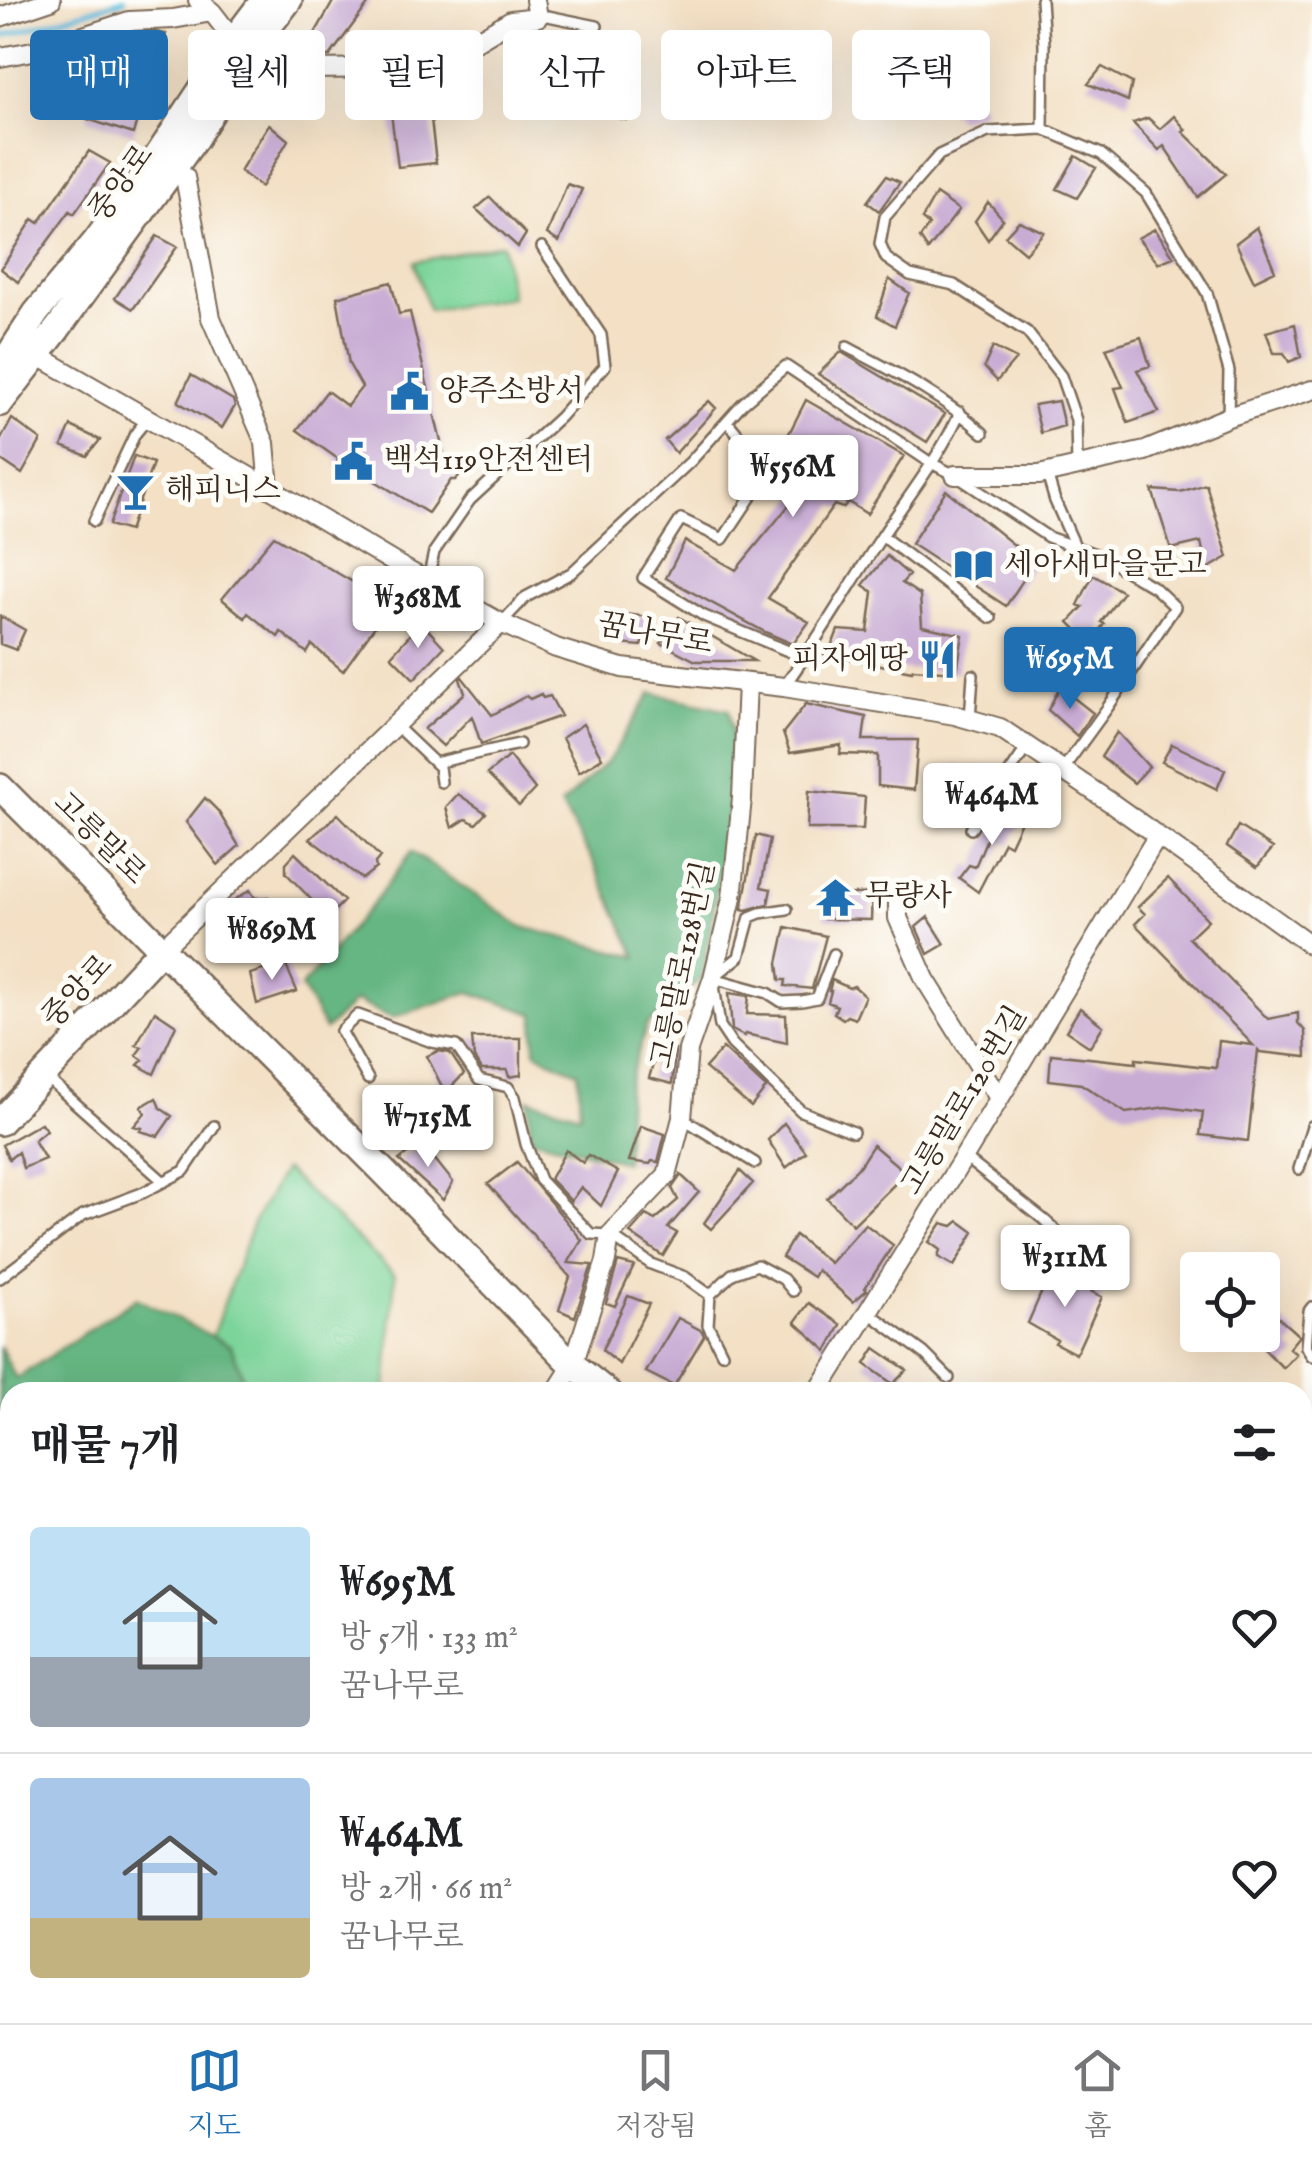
<!DOCTYPE html>
<html lang="ko">
<head>
<meta charset="utf-8">
<style>
  body { margin:0; font-family:"IM FELL English","Noto Serif KR",serif; background:#f6f6f6; color:#202124; height:100vh; display:flex; flex-direction:column; font-size:38px; white-space:nowrap }
  * { box-sizing:border-box; margin:0 }
  p { font-size:32px; color:#757577 }
  .icon { flex:none; width:55px; height:55px; fill:none; stroke:currentColor; stroke-width:2; stroke-linecap:round; stroke-linejoin:round }
  .map { position:relative; flex:1; overflow:hidden }
  .drawer { position:absolute; left:0px; top:1382px; width:1312px; height:642px; display:flex; flex-direction:column; background:#fff; border-radius:30px 30px 0 0; box-shadow:0 10px 40px #0002 }
  .drawer>* { flex:none }
  .hud { position:absolute; left:30px; top:30px; width:1252px; height:90px; display:flex; gap:20px }
  .buttons { position:absolute; left:1180px; top:1252px; display:grid; gap:20px }
  .buttons a { display:grid; place-items:center; width:100px; height:100px; border-radius:10px; background:#fff; box-shadow:0 10px 40px #0002; font-size:50px }
  .price { position:absolute; translate:-50% -85px; padding:0 22px; border-radius:10px; background:#fff; color:#222; font-size:32px; line-height:65px; filter:drop-shadow(0 2px 5px #0008) }
  .price::after { content:''; position:absolute; left:50%; top:60px; width:30px; height:22px; margin-left:-15px; background:inherit; clip-path:polygon(0 0,100% 0,50% 100%) }
  .price.on { background:#1f6fb2; color:#fff }
  ul { padding:0; list-style:none }
  li { display:flex; align-items:center; gap:30px; height:250px; padding:0 30px }
  li+li { border-top:2px solid #e0e0e0 }
  li span { display:grid; place-items:center; flex:none; width:280px; height:200px; border-radius:10px; color:#555 }
  li>.icon { margin-inline-start:auto }
  span .icon { width:120px; height:120px; fill:#fffc; stroke-width:1 }
  li b { font-size:42px }
  h2 { display:flex; justify-content:space-between; align-items:center; height:120px; padding:0 30px; font-size:42px }
  .tag { padding:0 35px; border-radius:10px; background:#fff; box-shadow:0 10px 40px #0002; font-size:35px; line-height:90px }
  .tag.on { background:#1f6fb2; color:#fff }
  .tabs { display:flex; justify-content:space-around; align-items:center; height:140px; border-top:2px solid #e0e0e0; background:#fff; font-size:28px; color:#757577 }
  .tabs a { display:grid; justify-items:center; gap:5px }
  .tabs .on { color:#1f6fb2 }
  .map>svg:first-child { display:block }
  .green { fill:#7cd49a; stroke:#5c7f5c; stroke-width:2.5 }
  .forest { fill:#65b682; stroke:#507050; stroke-width:2.5 }
  .lines { fill:none; stroke-linecap:round; stroke-linejoin:round }
  .stream { stroke:#5fbadd; stroke-width:5 }
  .building { fill:#c8acd4 }
  .lane-casing { stroke:#7b6a58; stroke-width:14 }
  .street-casing { stroke:#7b6a58; stroke-width:22 }
  .secondary-casing { stroke:#7b6a58; stroke-width:30 }
  .lane { stroke:#fff; stroke-width:9 }
  .street { stroke:#fff; stroke-width:18 }
  .secondary { stroke:#fff; stroke-width:25 }
  .labels { text-anchor:middle; dominant-baseline:central; stroke-width:10; stroke-linejoin:round; paint-order:stroke }
  .street-label { font-size:30px; fill:#3b2a1e; stroke:#fdfcf7 }
  .poi-label { font-size:30px; fill:#3b2a1e; stroke:#fdfcf7; text-anchor:start }
</style>
</head>
<body>
<div class="map">
<svg width="1312" height="2023" viewBox="0 0 1312 2023">
  <rect width="100%" height="100%" fill="#fdfcf7"/>
  <filter id="ink" filterUnits="userSpaceOnUse"><feTurbulence type="fractalNoise" baseFrequency=".01" numOctaves="2"/><feDisplacementMap in="SourceGraphic" scale="20" xChannelSelector="R" yChannelSelector="G"/><feConvolveMatrix kernelMatrix="1 2 1 2 8 2 1 2 1" color-interpolation-filters="sRGB"/></filter>
  <filter id="wash" filterUnits="userSpaceOnUse"><feTurbulence type="fractalNoise" baseFrequency=".0048" numOctaves="4" result="noise"/><feDisplacementMap in="SourceGraphic" scale="40" xChannelSelector="R" yChannelSelector="G"/><feGaussianBlur stdDeviation="2.25" result="paint"/><feColorMatrix in="noise" values="0 0 0 0 0 0 0 0 0 0 0 0 0 0 0 0 0 1.4 0 .05"/><feComposite in="paint" operator="in"/></filter>
  <g filter="url(#wash)">
    <rect width="100%" height="100%" fill="#f3e0c5"/>
    <path class="green" d="M502,244L511,297L429,310L414,262Z
      M284,1169L395,1275L386,1392H248L231,1346L212,1337L252,1225Z"/>
    <path class="forest" d="M651,693L729,710L738,767L702,978L647,1025L628,1085L625,1162L531,1138L528,1099L580,1114L578,1072L549,1060L535,1051L534,1014L469,992L392,1018L355,1001L325,1030L301,987L370,907L411,852L523,927L637,957L593,861L561,805L609,760Z
      M136,1298L231,1346L248,1392H10V1562L0,1569V1346L16,1379Z"/>
    <g class="lines">
      <path class="stream" d="M0,37L124,0"/>
    </g>
    <g id="blocks">
      <path class="building" d="M334,0H371L330,56H323L309,44Z
        M155,32L166,34L145,92L133,134L87,119L90,104L96,106L100,76L115,39L131,33Z
        M603,65L638,73L626,120L584,109Z
        M1102,67L1132,83L1128,101L1088,84Z
        M969,76L984,111L960,119L943,105L946,80Z
        M427,84L436,163L398,167L388,90Z
        M1174,116L1186,130L1183,132L1226,174L1198,197L1164,146L1159,150L1133,123L1148,118L1160,129Z
        M269,124L288,140L261,187L240,171Z
        M89,151L110,163L74,214L70,211L18,282L1,269L33,219L39,223Z
        M1076,156L1096,168L1077,198L1057,189Z
        M886,176L900,182L879,211L867,202Z
        M567,184L582,189L559,242L547,234Z
        M936,194L959,210L928,250L920,238L929,225L922,219Z
        M490,197L526,234L518,247L476,209Z
        M988,202L1003,219L988,240L975,221Z
        M1019,221L1044,232L1025,253L1005,236Z
        M1257,227L1275,271L1254,281L1236,243Z
        M1155,229L1174,257L1158,263L1138,238Z
        M157,236L177,247L133,309L115,298Z
        M889,279L909,293L895,326L877,316Z
        M391,282L399,314L410,312L446,463L454,465L463,470L456,480H451L428,513L362,473L360,478L336,466L338,459L297,430L327,391L347,406L362,387L349,364L337,297Z
        M1295,324L1301,357L1289,362L1284,353H1274L1266,332Z
        M1141,337L1150,366L1137,370L1159,412L1128,423L1115,388L1123,387L1106,348Z
        M993,347L1016,359L997,381L984,367Z
        M841,352L945,414L927,442L818,374Z
        M191,375L233,400L235,406L222,428L178,402Z
        M806,400L904,456L867,514L848,502L843,508L834,505L768,598L809,622L793,644L765,632L666,578L685,541L736,570L808,482L774,463Z
        M709,401L716,408L676,453L665,440Z
        M1058,401L1064,426L1041,433L1034,405Z
        M12,419L41,440L22,474L0,459V441Z
        M71,426L100,440L87,456L62,446Z
        M134,456L153,463L129,531L109,525Z
        M1206,484L1228,557L1207,569L1201,542L1171,549L1152,490L1180,492Z
        M946,490L1035,562L1006,606L911,544Z
        M274,536L370,592L373,589L393,601L343,671L312,645L307,653L281,632L278,637L248,613L245,618L222,599Z
        M887,556L909,575L902,583L920,595L922,626L963,635L957,672L913,669L912,671L824,654L833,643L838,630L868,632L873,592L863,585Z
        M1093,575L1123,592L1101,622L1104,624L1083,653L1068,640L1077,630L1069,622L1083,607L1078,605Z
        M624,614L650,617L641,646L619,644Z
        M0,616L25,630L16,650L0,644Z
        M679,617L754,661H696L661,643Z
        M421,622L444,647L414,679L391,656Z
        M462,677L492,715L526,696L530,699L541,694L543,698L550,696L561,716L481,744L472,716L443,746L424,729L465,693L460,679Z
        M1060,687L1093,713L1077,736L1048,710Z
        M806,704L866,717L863,740H918L914,790L878,786V755L840,754L841,745L790,753L783,733Z
        M583,724L602,758L579,772L562,738Z
        M1117,732L1149,767L1134,783L1101,757Z
        M1172,744L1225,770L1217,789L1162,762Z
        M509,756L535,789L519,806L487,774Z
        M954,765L984,776L973,812L942,797Z
        M809,791L865,797L863,829H807Z
        M458,794L486,813L476,824L466,819L452,828L446,807Z
        M205,798L218,811L239,846L218,865L186,822Z
        M1000,807L1022,819L1010,845L1004,842L978,892L959,878L969,865L975,867Z
        M338,814L380,857L375,863L376,868L362,879L310,839Z
        M1238,826L1273,848L1257,867L1227,846Z
        M756,835L770,839L761,887L771,889L768,904L746,910L742,909Z
        M295,853L344,901L328,917L286,873V863Z
        M1168,878L1208,920L1189,938L1268,1019L1298,1013V1023L1305,1031L1306,1057L1260,1052L1258,1050L1248,1141L1200,1135L1203,1112L1166,1107L1126,1113L1081,1084L1049,1080L1051,1054L1136,1063V1059L1216,1068L1219,1041L1253,1045L1135,924L1145,914L1138,907Z
        M250,890L255,898L269,897L289,929L268,943L249,915L239,918L227,905Z
        M872,893L871,920L824,919L825,896Z
        M928,917L945,944L928,954L916,927Z
        M786,927L826,936L812,989L785,986L786,980H780L778,963Z
        M285,963L297,991L257,1004L250,974Z
        M832,980L849,988L854,986L865,996L855,1019L847,1016L843,1019L834,1013L837,1006L828,1002L831,991H829Z
        M729,993L749,996L747,1014L786,1015L787,1043L745,1034L744,1036L732,1030Z
        M1080,1008L1103,1026L1090,1047L1066,1031Z
        M155,1011L176,1025L154,1074L138,1065L143,1060L136,1055L142,1047L136,1045Z
        M472,1038H521V1075L509,1077L507,1070H482L474,1058Z
        M658,1047L675,1050L672,1084L649,1078Z
        M723,1048L766,1088L751,1107L705,1068Z
        M438,1051L450,1053L464,1074L445,1093L427,1056Z
        M156,1098L160,1108L172,1116L158,1136L140,1131L142,1128L134,1126L145,1113L141,1107Z
        M41,1123L46,1130L34,1140L45,1159L23,1168L18,1152L9,1159L2,1145Z
        M784,1123L806,1152L786,1168L768,1140Z
        M641,1126L665,1134L658,1162L652,1161L650,1164L629,1161Z
        M422,1143L453,1182L443,1200L399,1160Z
        M873,1145L906,1173L853,1225L827,1198L858,1168Z
        M566,1150L583,1163L588,1155L618,1172L601,1206L581,1187L571,1201L550,1179Z
        M517,1162L582,1240L568,1263L592,1265L575,1317L559,1310L570,1277L488,1184Z
        M740,1171L753,1183L711,1229L704,1223Z
        M681,1175L699,1192L668,1228L677,1233L663,1256L630,1233L646,1215L655,1220L678,1200L672,1188Z
        M959,1221L974,1232L954,1266L938,1257L940,1250L929,1242L942,1223L953,1226Z
        M865,1224L893,1245L865,1288L867,1290L853,1302L817,1270L813,1277L782,1257L795,1235L830,1263Z
        M618,1262L634,1266L615,1306L606,1303Z
        M1053,1266L1075,1278L1073,1282L1102,1297L1076,1354L1055,1343L1057,1340L1028,1323Z
        M628,1296L649,1304L619,1364L602,1350Z
        M809,1303L841,1325L827,1351L795,1322Z
        M1262,1303L1299,1336L1289,1348L1296,1354L1283,1368L1250,1335H1262Z
        M678,1318L702,1331L704,1336L674,1386L646,1372Z
        M875,1348L907,1370L893,1384L865,1364Z"/>
    </g>
  </g>
  <g filter="url(#ink)">
    <use href="#blocks" fill-opacity="0" stroke="#7b6a58" stroke-width="2.5"/>
    <g class="lines">
      <defs>
        <path id="lane" d="M1041,0L1044,45L1043,129
          M538,17L548,16L597,26
          M847,347C895,372 943,396 983,433
          M727,421L768,471L723,539L681,519L643,578L704,616L805,658
          M1077,466L1076,420L1061,376L1027,332L954,285L910,275L886,258L880,244L885,217L939,155L988,132L1043,129L1101,154L1146,193L1207,293L1229,371L1228,417
          M1047,474L1055,501L1075,546
          M94,521L135,434L148,418
          M882,536L991,618
          M428,580L434,552L470,500L560,417L605,366L601,335L542,247
          M501,623L526,597L571,573L691,461L742,404L786,366L931,463L955,475L1048,537L1101,556L1155,588L1175,607L1108,707L1063,769
          M785,685C820,637 849,586 882,536C909,495 940,457 960,412
          M970,719L973,675
          M395,725L439,767L441,782
          M435,763L519,744
          M971,829L1027,747
          M715,976L739,957L750,917L760,913L787,909
          M713,978L768,993L782,1002L802,1001L817,998L834,954
          M714,985L720,1026L732,1044L801,1111L853,1132
          M46,1077L164,1182
          M368,1079L341,1031L358,1015L432,1042L456,1046L479,1080L508,1087L515,1097L526,1144L540,1180L591,1234L610,1235L651,1264L685,1277L710,1295L732,1274L757,1265L783,1279L793,1291
          M682,1118L755,1163
          M964,1157L1043,1219L1107,1275
          M1299,1169L1312,1126
          M0,1278L83,1215L142,1193L184,1171L214,1126
          M710,1295L708,1325L722,1353
          M1312,1307L1309,1311L1306,1347L1312,1356
          M868,1312L924,1353L949,1378
          M0,1669L10,1683"/>
        <path id="street" d="M198,0L212,12L226,30L251,49L297,69L431,68L511,20L538,17L535,0
          M0,17L51,0
          M0,57L44,49L129,21L173,19L212,12
          M175,167L185,177L211,318L265,443L269,488
          M37,355L269,488L398,565L501,623L556,648L622,668L784,687L955,715L1000,728L1113,804L1312,946
          M955,475H1039L1145,451L1228,417L1312,390
          M898,898V918L925,979L999,1098
          M162,949L501,623
          M556,1392L573,1365L606,1261L610,1235L667,1175L682,1118L688,1050L713,978L732,898L742,798L747,683
          M818,1392L964,1157L1157,837
          M1302,1551H1312
          M1302,1649L1312,1650
          M98,2023L113,2015
          M656,2023L661,2015
          M757,2023L762,2015"/>
        <path id="secondary" d="M0,369L36,313L96,241L151,166L236,37L264,0
          M0,403L58,328L195,139L251,49L289,0
          M0,787L382,1170L573,1365L607,1392
          M0,1122L162,949
          M1302,1939L1312,1947"/>
      </defs>
      <use href="#lane" class="lane-casing"/>
      <use href="#street" class="street-casing"/>
      <use href="#secondary" class="secondary-casing"/>
      <use href="#lane" class="lane"/>
      <use href="#street" class="street"/>
      <use href="#secondary" class="secondary"/>
    </g>
  </g>
  <defs>
    <symbol id="civic-bare" viewBox="-9 -9 18 18"><path d="M-.6-6.5H3V-4.5H.6V-3L4-1V1h2V6H-6V1h2V-1L-.6-3ZM-1.2 2.5V6h2.4V2.5Z" fill="#1f6fb2" stroke="#fdfcf7" stroke-width="2.5" paint-order="stroke"/></symbol>
    <symbol id="bar-bare" viewBox="-9 -9 18 18"><path d="M-6-5H6L.8 .8V4.5H3.5V6h-7V4.5H-.8V.8Z" fill="#1f6fb2" stroke="#fdfcf7" stroke-width="2.5" paint-order="stroke"/></symbol>
    <symbol id="library-bare" viewBox="-9 -9 18 18"><path d="M-6-4Q-3-5.5-.7-3.5V5Q-3 3-6 4ZM6-4Q3-5.5 .7-3.5V5Q3 3 6 4Z" fill="#1f6fb2" stroke="#fdfcf7" stroke-width="2.5" paint-order="stroke"/></symbol>
    <symbol id="restaurant-bare" viewBox="-9 -9 18 18"><path d="M-5-6h1v4h1v-4h1v4h1v-4h1v5L-1.5 .5V6h-2V.5L-5-1ZM5-6V6H3V1.5H1.5Q1.5-4 5-6Z" fill="#1f6fb2" stroke="#fdfcf7" stroke-width="2.5" paint-order="stroke"/></symbol>
    <symbol id="temple-bare" viewBox="-9 -9 18 18"><path d="M0-6L5-2H3V0L6.5 2.5H4V6H1.5V3h-3V6H-4V2.5H-6.5L-3 0V-2H-5Z" fill="#1f6fb2" stroke="#fdfcf7" stroke-width="2.5" paint-order="stroke"/></symbol>
  </defs>
  <g fill-rule="evenodd">
    <use href="#civic-bare" x="382" y="364" width="55" height="55"/>
    <use href="#civic-bare" x="326" y="434" width="55" height="55"/>
    <use href="#bar-bare" x="108" y="464" width="55" height="55"/>
    <use href="#library-bare" x="946" y="538" width="55" height="55"/>
    <use href="#restaurant-bare" x="910" y="632" width="55" height="55"/>
    <use href="#temple-bare" x="808" y="870" width="55" height="55"/>
  </g>
  <g class="labels">
    <g class="street-label">
      <text transform="translate(122 184) rotate(-54)">중앙로</text>
      <text transform="translate(655 635) rotate(10)">꿈나무로</text>
      <text transform="translate(99 839) rotate(45)">고릉말로</text>
      <text transform="translate(684 965) rotate(-78)">고릉말로128번길</text>
      <text transform="translate(78 992) rotate(-47)">중앙로</text>
      <text transform="translate(965 1101) rotate(-59)">고릉말로120번길</text>
    </g>
    <g class="poi-label">
      <text x="439" y="392">양주소방서</text>
      <text x="384" y="461">백석119안전센터</text>
      <text x="165" y="491">해피니스</text>
      <text x="1004" y="566">세아새마을문고</text>
      <text x="908" y="660" text-anchor="end">피자에땅</text>
      <text x="865" y="897">무량사</text>
    </g>
  </g>
</svg>
<div class="buttons">
<a><svg class="icon" aria-label="locate" viewBox="0 0 24 24"><circle cx="12" cy="12" r="6"/><path d="M12 2v4M12 18v4M2 12h4M18 12h4"/></svg></a>
</div>
<b class="price" style="left:793px;top:520px">₩556M</b>
<b class="price" style="left:418px;top:651px">₩368M</b>
<b class="price on" style="left:1070px;top:712px">₩695M</b>
<b class="price" style="left:992px;top:848px">₩464M</b>
<b class="price" style="left:272px;top:983px">₩869M</b>
<b class="price" style="left:428px;top:1170px">₩715M</b>
<b class="price" style="left:1065px;top:1310px">₩311M</b>
<div class="hud">
<a class="tag on">매매</a>
<a class="tag">월세</a>
<a class="tag">필터</a>
<a class="tag">신규</a>
<a class="tag">아파트</a>
<a class="tag">주택</a>
</div>
<section class="drawer">
<h2>매물 7개<svg class="icon" aria-label="filters" viewBox="0 0 24 24"><path d="M4 7h16M4 17h16"/><circle cx="9" cy="7" r="2"/><circle cx="15" cy="17" r="2"/></svg></h2>
<ul>
<li><span style="background:linear-gradient(#bfe0f5 65%,#9aa5b1 0)"><svg class="icon" aria-label="home" viewBox="0 0 24 24"><path d="M3 11l9-7 9 7M6 9v11h12V9"/></svg></span><div><b>₩695M</b><p>방 5개 · 133 m²</p><p>꿈나무로</p></div><svg class="icon" aria-label="heart" viewBox="0 0 24 24"><path d="M12 20l-8-8c-3-5 5-10 8-4 3-6 11-1 8 4z"/></svg></li>
<li><span style="background:linear-gradient(#a9c7e8 70%,#c2b280 0)"><svg class="icon" aria-label="home" viewBox="0 0 24 24"><path d="M3 11l9-7 9 7M6 9v11h12V9"/></svg></span><div><b>₩464M</b><p>방 2개 · 66 m²</p><p>꿈나무로</p></div><svg class="icon" aria-label="heart" viewBox="0 0 24 24"><path d="M12 20l-8-8c-3-5 5-10 8-4 3-6 11-1 8 4z"/></svg></li>
</ul>
</section>
</div>
<nav class="tabs">
<a class="on"><svg class="icon" aria-label="map" viewBox="0 0 24 24"><path d="M3 6l6-2 6 2 6-2v14l-6 2-6-2-6 2zM9 4v14M15 6v14"/></svg>지도</a>
<a><svg class="icon" aria-label="saved" viewBox="0 0 24 24"><path d="M7 4h10v16l-5-4-5 4z"/></svg>저장됨</a>
<a><svg class="icon" aria-label="home" viewBox="0 0 24 24"><path d="M3 11l9-7 9 7M6 9v11h12V9"/></svg>홈</a>
</nav>
</body>
</html>
